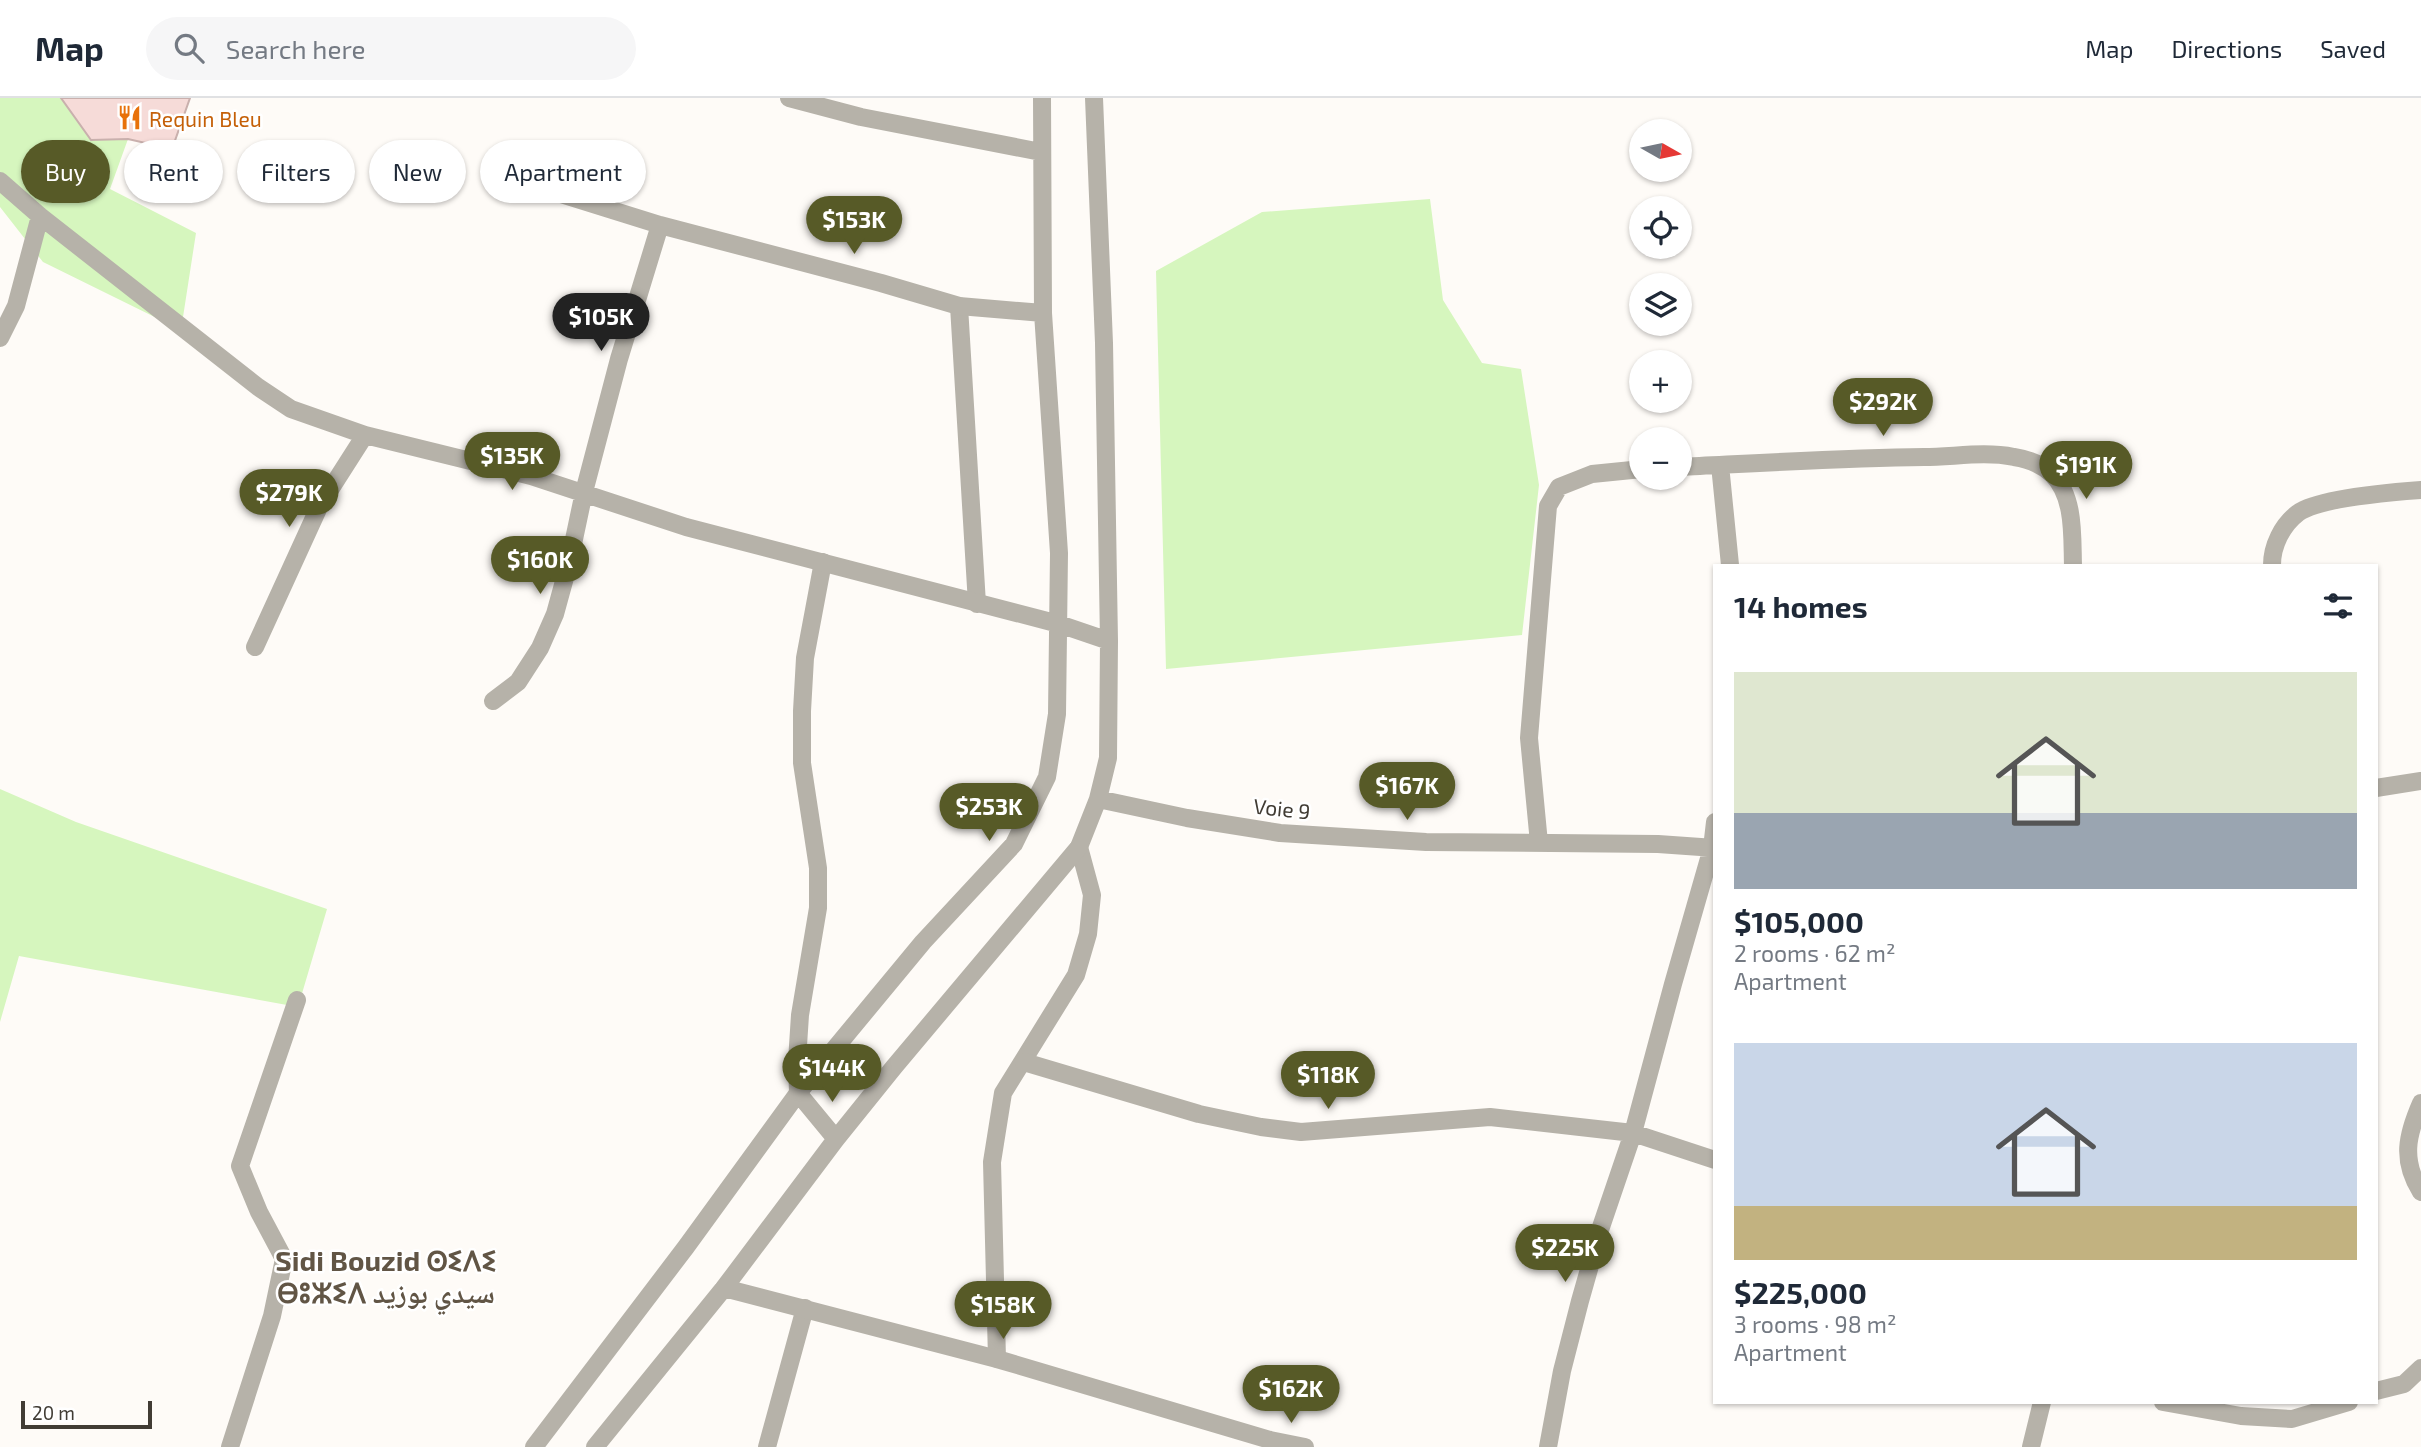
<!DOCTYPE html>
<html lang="en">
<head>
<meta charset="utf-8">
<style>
  body { margin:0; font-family:"Exo 2","Noto Naskh Arabic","Noto Sans Tifinagh",sans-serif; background:#f6f6f7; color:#1f2937; height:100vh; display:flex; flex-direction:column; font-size:26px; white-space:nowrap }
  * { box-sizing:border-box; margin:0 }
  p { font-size:23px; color:#747a83 }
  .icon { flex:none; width:38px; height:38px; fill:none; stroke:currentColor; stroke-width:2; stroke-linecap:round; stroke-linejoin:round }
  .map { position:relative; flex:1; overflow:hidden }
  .sheet { position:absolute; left:1713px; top:466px; width:665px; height:840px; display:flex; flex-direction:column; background:#fff; border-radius:0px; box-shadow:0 2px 5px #0004 }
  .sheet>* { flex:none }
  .guide { position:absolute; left:21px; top:42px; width:665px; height:63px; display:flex; gap:14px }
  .needle { width:46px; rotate:99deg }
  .buttons { position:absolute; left:1629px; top:21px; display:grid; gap:14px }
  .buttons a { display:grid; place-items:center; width:63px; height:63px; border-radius:50%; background:#fff; box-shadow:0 2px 5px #0004; font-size:35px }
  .scale { position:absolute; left:21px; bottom:18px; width:131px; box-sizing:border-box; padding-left:7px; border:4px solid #413c34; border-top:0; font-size:19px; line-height:24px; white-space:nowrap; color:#413c34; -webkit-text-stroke:5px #fff; paint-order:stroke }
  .price { position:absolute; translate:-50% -60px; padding:0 16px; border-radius:24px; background:#575a27; color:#fff; font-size:23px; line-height:46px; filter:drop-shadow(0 2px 4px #0008) }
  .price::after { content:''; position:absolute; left:50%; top:42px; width:21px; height:16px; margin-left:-10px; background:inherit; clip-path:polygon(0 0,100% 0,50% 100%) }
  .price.current { background:#222; color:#fff }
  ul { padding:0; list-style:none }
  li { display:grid; align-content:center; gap:14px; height:371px; padding:0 21px }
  li span { display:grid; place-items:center; height:217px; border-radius:0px; color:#555 }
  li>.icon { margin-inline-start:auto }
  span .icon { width:126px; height:126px; fill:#fffc; stroke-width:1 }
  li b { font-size:30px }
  h2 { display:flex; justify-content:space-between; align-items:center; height:84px; padding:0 21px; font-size:30px }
  .pill { padding:0 24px; border-radius:32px; background:#fff; box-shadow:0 2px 5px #0004; font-size:24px; line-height:63px }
  .pill.current { background:#575a27; color:#fff }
  header { display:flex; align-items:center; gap:42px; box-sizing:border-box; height:98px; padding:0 35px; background:#fff; border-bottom:2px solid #e0e1e3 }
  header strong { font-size:33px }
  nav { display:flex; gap:38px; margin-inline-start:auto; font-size:24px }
  .search { width:490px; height:63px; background:#f6f6f7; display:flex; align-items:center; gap:18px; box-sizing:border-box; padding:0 24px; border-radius:38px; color:#747a83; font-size:26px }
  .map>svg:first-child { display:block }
  .green { fill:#d6f6be }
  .building { fill:#f6dbd8; stroke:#c9b0ad; stroke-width:2 }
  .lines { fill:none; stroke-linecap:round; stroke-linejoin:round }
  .service { stroke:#b6b2a9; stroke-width:18 }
  .minor { stroke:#b6b2a9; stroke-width:18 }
  .labels { text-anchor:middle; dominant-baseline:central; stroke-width:5; stroke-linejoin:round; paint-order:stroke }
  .food-label { font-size:21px; fill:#c56008; stroke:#fff; text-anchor:start }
  .street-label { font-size:21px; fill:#413c34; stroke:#fff }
  .district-label { font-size:28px; font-weight:bold; fill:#615545; stroke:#fff }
</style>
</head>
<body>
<header>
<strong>Map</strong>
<div class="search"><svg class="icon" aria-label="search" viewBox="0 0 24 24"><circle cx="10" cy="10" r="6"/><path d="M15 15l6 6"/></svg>Search here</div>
<nav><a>Map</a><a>Directions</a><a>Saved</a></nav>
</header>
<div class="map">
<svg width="2421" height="1349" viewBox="0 0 2421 1349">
  <rect width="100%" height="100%" fill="#fefbf7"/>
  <path class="green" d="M0,0H70L128,41L110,91L196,135L181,232L43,164L0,109Z
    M1430,101L1443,202L1482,265L1521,271L1539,387L1522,537L1166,571L1156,173L1262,114Z
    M0,691L76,724L327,811L298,909L19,858L0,924Z"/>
  <path class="building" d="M61,0H190L172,51L128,41L91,42Z"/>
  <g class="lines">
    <path class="service" d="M959,208L977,506
      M798,995L797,963L800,917L818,810V770L802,665V613L805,560L823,464
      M997,1261L992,1064L1003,995L1076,877L1088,836L1092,797L1079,749
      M767,1349L805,1210"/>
    <path class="minor" d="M789,0L861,19L1041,54
      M0,83L40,118L258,289L291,311L365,337L531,378L686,429L1059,526L1109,543
      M535,88L660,127L881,185L959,208L1043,215
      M0,240L16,208L40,118
      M1720,367L1730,467
      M1680,369C1761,365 1843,360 1924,359C1954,359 1984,353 2014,359C2028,361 2042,367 2052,376C2075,399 2072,438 2073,467
      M2272,467C2272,448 2282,427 2298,415C2319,400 2394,394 2421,392
      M255,549L319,409L365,337
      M493,603L518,584L540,550L555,516L569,465L584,394L619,261L660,127
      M2376,690L2421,683
      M1098,701L1187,720L1280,735L1426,744L1658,746L1715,750
      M1539,745L1529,640L1548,408L1559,389L1592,376L1642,371
      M1024,964L1199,1016L1261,1029L1301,1034L1490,1019L1633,1035L1715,1062
      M798,995L836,1041
      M2421,1005C2407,1037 2401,1062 2421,1094
      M724,1190L997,1261L1270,1342L1305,1349
      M2376,1293L2404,1286L2421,1270
      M2163,1304L2241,1318L2292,1321L2349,1304
      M230,1349L272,1218L284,1161L259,1114L240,1068L297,902
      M534,1349L686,1149L798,995L923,844L1014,746L1047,679L1057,616L1059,455L1043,215L1042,0
      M595,1349L724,1190L836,1041L894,969L1079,749L1098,701L1108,660L1109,543L1104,245L1094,0
      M1548,1349L1562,1273L1580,1203L1601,1129L1633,1035L1673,886L1712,750L1715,724
      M2031,1349L2042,1304"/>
  </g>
  <defs>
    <symbol id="restaurant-bare" viewBox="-9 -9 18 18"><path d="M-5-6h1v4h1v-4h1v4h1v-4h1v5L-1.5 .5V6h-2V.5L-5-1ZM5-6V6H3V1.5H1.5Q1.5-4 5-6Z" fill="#e8710a" stroke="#fff" stroke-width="2.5" paint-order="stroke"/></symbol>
  </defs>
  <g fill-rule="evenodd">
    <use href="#restaurant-bare" x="112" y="2" width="35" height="35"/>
  </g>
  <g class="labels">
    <g class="food-label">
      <text x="149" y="20">Requin Bleu</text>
    </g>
    <g class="street-label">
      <text transform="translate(1282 710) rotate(6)">Voie 9</text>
    </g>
    <g class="district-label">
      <text x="386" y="1162">Sidi Bouzid ⵙⵉⴷⵉ<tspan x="386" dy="32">ⴱⵓⵣⵉⴷ سيدي بوزيد</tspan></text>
    </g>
  </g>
</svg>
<div class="buttons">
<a><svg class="needle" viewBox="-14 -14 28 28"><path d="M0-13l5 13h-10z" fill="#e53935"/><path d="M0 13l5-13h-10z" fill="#747a83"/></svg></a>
<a><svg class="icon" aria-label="locate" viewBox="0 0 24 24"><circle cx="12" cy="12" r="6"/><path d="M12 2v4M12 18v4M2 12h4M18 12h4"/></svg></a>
<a><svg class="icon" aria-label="layers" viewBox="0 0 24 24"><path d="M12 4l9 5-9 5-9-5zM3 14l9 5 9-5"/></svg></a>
<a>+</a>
<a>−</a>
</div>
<div class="scale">20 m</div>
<b class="price" style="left:854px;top:158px">$153K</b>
<b class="price current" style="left:601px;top:255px">$105K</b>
<b class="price" style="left:1883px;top:340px">$292K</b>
<b class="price" style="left:512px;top:394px">$135K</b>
<b class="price" style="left:2086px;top:403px">$191K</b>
<b class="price" style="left:289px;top:431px">$279K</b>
<b class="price" style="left:540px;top:498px">$160K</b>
<b class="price" style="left:1407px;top:724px">$167K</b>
<b class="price" style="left:989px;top:745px">$253K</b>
<b class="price" style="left:832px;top:1006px">$144K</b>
<b class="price" style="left:1328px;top:1013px">$118K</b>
<b class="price" style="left:1565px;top:1186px">$225K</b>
<b class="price" style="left:1003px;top:1243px">$158K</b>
<b class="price" style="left:1291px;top:1327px">$162K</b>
<div class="guide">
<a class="pill current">Buy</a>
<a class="pill">Rent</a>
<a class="pill">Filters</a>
<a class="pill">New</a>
<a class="pill">Apartment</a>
</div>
<section class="sheet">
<h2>14 homes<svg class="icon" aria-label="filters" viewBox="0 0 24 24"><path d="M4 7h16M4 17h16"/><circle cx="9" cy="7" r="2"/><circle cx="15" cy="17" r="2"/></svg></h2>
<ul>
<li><span style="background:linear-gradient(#dfe7d0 65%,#9aa5b1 0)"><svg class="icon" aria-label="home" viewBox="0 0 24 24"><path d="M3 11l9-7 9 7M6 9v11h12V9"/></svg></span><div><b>$105,000</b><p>2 rooms · 62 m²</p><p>Apartment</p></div></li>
<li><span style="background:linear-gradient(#c9d6e8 75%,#c2b280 0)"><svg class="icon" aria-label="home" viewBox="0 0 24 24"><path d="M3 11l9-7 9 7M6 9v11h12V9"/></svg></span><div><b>$225,000</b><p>3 rooms · 98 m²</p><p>Apartment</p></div></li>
</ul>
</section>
</div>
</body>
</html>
